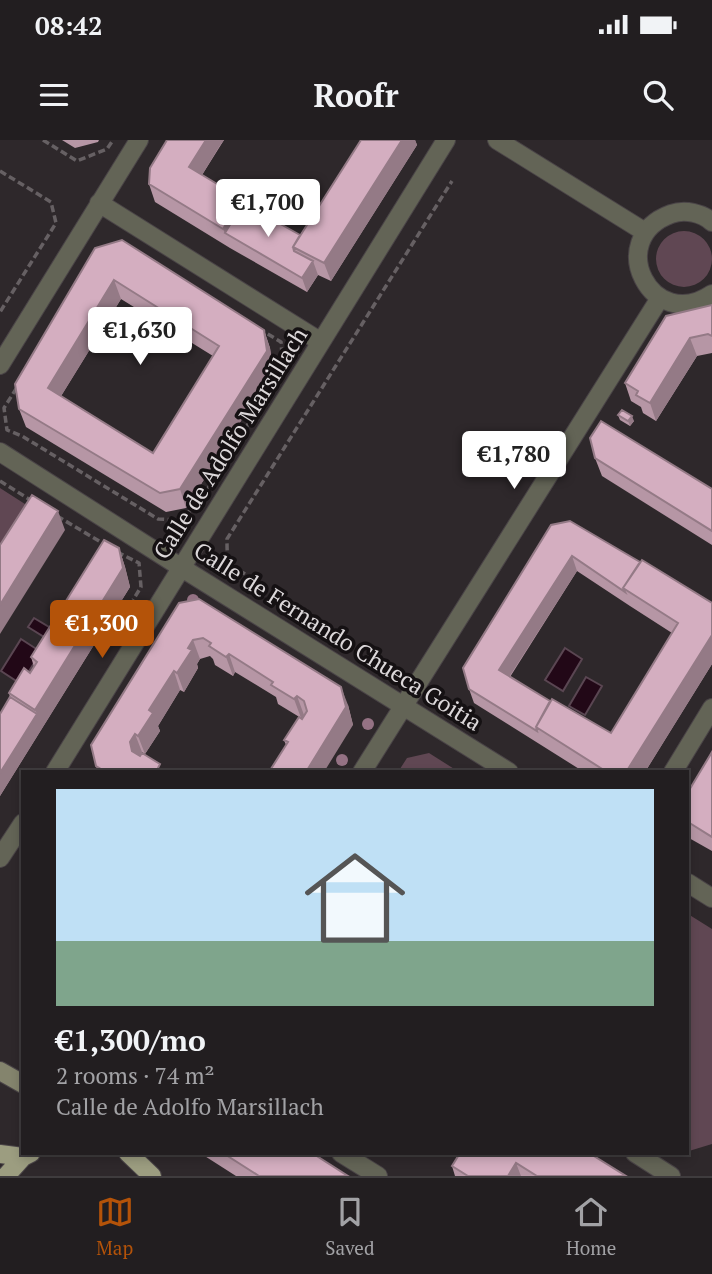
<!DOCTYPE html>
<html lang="en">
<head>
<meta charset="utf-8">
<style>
  body { margin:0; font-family:"PT Serif",serif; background:#2e2b2d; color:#f1f3f6; height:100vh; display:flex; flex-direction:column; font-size:26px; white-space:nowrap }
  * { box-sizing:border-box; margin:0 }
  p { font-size:23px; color:#a2a2a5 }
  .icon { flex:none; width:38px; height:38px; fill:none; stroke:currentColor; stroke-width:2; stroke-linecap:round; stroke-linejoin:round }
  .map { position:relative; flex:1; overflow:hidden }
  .sheet { position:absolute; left:21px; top:630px; width:668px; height:385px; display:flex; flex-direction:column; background:#221e20; border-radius:0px; box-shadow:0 4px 10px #0003,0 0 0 2px #3f3c3e }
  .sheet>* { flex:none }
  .price { position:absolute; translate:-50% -60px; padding:0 16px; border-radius:7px; background:#fff; color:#222; font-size:23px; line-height:46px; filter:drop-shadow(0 2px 4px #0008) }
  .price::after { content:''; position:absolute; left:50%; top:42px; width:21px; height:16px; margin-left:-10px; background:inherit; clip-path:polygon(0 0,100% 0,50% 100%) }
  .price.current { background:#b45309; color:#fff }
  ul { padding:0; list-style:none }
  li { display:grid; align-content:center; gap:14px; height:371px; padding:0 35px }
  li span { display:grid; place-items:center; height:217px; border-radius:0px; color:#555 }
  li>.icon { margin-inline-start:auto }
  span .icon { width:126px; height:126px; fill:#fffc; stroke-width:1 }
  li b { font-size:30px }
  .status { display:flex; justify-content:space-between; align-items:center; height:49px; padding:0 35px; background:#221e20; direction:ltr }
  .status svg { height:19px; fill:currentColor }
  header { display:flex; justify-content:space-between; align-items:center; height:91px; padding:0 35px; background:#221e20; font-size:32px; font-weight:700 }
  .tabs { display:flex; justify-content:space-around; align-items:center; height:98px; border-top:2px solid #3f3c3e; background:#221e20; font-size:19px; color:#a2a2a5 }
  .tabs a { display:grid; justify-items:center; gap:4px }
  .tabs .current { color:#b45309 }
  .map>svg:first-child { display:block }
  .green { fill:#604753 }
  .water { fill:#220817; stroke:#5a4652; stroke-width:2 }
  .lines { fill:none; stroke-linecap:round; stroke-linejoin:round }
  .street-casing { stroke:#4a4447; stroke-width:20 }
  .secondary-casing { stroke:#4a4447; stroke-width:20 }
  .primary-casing { stroke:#4a4447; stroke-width:20 }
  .path { stroke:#666063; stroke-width:3.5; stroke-dasharray:7 3.5; stroke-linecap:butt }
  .street { stroke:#636456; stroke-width:18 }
  .secondary { stroke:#84846d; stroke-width:18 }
  .primary { stroke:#9c9d80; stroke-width:18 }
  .tree { fill:#957284 }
  .wall { fill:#b696a5; fill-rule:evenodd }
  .shaded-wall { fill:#947a86 }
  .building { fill:#d4aec0; stroke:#947a86; stroke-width:2; fill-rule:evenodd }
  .labels { text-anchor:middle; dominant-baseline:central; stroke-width:7; stroke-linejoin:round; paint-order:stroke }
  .street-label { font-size:23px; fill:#dcd8da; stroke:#151113 }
</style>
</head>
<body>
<div class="status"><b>08:42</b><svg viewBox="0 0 49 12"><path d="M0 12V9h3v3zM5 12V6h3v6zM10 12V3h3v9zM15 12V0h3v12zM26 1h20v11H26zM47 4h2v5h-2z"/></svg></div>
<header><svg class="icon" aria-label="menu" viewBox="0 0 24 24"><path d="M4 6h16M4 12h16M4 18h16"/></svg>Roofr<svg class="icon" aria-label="search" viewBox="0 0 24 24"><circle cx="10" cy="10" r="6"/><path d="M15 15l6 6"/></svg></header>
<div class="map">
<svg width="712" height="1036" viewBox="0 0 712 1036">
  <rect width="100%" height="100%" fill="#2e282b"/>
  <path class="green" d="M656 119a28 28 0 1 1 56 0a28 28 0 1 1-56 0Z
    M0,348L39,373L0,434Z
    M429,613L459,632H398L407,618Z
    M688,774L712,789V1004L689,1011Z"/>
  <path class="water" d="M34,478L54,490L49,500L28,487Z
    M21,499L41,512L21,544L1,531Z
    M565,508L582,519L563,551L545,540Z
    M586,537L602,546L585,575L569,566Z"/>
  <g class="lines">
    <defs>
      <path id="street" d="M497,0L645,92
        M99,63L321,202
        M712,82C702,73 685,69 671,74C603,99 652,195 712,154
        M0,225L139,0
        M0,312L182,428L509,632
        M55,632L446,0
        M362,632L660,158
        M673,632L712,568
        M0,718L23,683
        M688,743L712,758
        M341,1013L378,1036
        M635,1013L671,1036"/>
      <path id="secondary" d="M0,931L23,944"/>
      <path id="primary" d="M128,1013L152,1036
        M0,1014L23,1017
        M6,1036L23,1017L31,1013"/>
    </defs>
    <use href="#street" class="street-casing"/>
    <use href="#secondary" class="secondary-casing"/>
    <use href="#primary" class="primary-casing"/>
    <path class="path" d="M43,0L77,21L107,9L113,0
      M0,31L51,62L56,83L0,172
      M124,107L281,202L283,228L197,366L177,380L158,379L22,296L7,290L4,268L92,128L107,108Z
      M0,341L32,361
      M57,376L104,404
      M117,412L139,423L141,447L133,460
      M245,434C227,423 227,420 227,399L452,41"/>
    <use href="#street" class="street"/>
    <use href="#secondary" class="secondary"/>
    <use href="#primary" class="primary"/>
  </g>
  <g class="tree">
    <circle cx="193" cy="460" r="6"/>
    <circle cx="368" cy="584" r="6"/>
    <circle cx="342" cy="620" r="6"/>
  </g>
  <path class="wall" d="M62,0H99L98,2L75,8Z
    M167,0H224L202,35L242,59L243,63L300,95L361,0H415L417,5L331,141L318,135L307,152L230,108L155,62L149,44Z
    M95,108L264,190L270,208L273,230L186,368L166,372L26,287L19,269ZM121,159L213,216L153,313L61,256Z
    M712,165V213L697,216L656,281L643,273L641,267L631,261L625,243Z
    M618,275L634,281L630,286L620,280Z
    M595,318L712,349V405L602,336Z
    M551,385L640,422L712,463V524L645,632H584L474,563L469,549ZM577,431L630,466L672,493L611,593L550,561L510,537Z
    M119,408L125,427L130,447L0,656V574L10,557L9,553L30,533L34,527L31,517Z
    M179,463L348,565L353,585L286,605L284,600L304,575L301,578L278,564L276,557L235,532L233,536L215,525L213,519L210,516L200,519L197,524L198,528L184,552L180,550L158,586L160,591L145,614L142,612L140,616L165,632H98L96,626Z
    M712,612V711L689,698L688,694V652Z
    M200,1013H312L348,1036H236Z
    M460,1013L626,1036H455L452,1026Z"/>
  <path class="shaded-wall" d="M206,0H217L219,7L196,45L189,27Z
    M217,0H224L219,7Z
    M402,0H415L417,5L331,141L324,123Z
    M242,59L249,78L225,93L223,89Z
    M313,121L318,135L307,152L302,138Z
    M114,140L121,159L55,266L48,248Z
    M264,190L270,208L273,230L186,368L180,349Z
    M690,198L697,216L656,281L650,263Z
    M632,276L634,281L630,286L628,281Z
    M58,371L65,390L0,494V465Z
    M119,408L125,427L130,447L0,656V633L37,574L35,570Z
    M572,416L577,431L504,545L499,530Z
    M712,495V524L645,632H629L628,629Z
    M193,500L200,519L197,524L198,528L184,552L177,533L188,508Z
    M229,514L235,532L233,536L226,517Z
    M174,531L180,550L158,586L160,591L145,614L138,596L149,570Z
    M341,547L348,565L353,585L324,632H306Z
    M297,556L304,575L301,578L294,559Z
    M135,594L142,612L137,620L132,611L130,602Z
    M516,1023L521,1036H508Z"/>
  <path class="building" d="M167,0H206L189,27L242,59L223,89L149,44L150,28Z
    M361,0H402L324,123L293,107Z
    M243,63L300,95L293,107L294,111L313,121L302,138L225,93Z
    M122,100L264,190L267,211L180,349L160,353L19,269L15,244L95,108ZM114,140L219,206L153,313L48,248Z
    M712,165V196L708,194L690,198L650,263L636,255L638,251L625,243L666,176Z
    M622,270L632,276L628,281L618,275Z
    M601,281L712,349V391L595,318L590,298Z
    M32,355L58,371L0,465V405Z
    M570,381L640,422L623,448L625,452L572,416L499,530L550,561L536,587L537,591L469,549L463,528L551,385Z
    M104,400L119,408L123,428L35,570L9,553L24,528L30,533L37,522L31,517Z
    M642,420L712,463V495L628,629L607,632L536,587L552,559L611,593L678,483L623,448Z
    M199,459L341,547L346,567L306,632H269L288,602L284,600L299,577L302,579L307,571L304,561L297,556L294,559L271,545L273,542L229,514L226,517L209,506L211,503L203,498L193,500L188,508L192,510L177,533L174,531L149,570L153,573L138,596L135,594L130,602L132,611L140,616L142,613L160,624L158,628L165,632H106L96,626L91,605L179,463Z
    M10,557L37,574L0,633V574Z
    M712,612V697L688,682V652Z
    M223,1013H312L348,1036H259Z
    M460,1013H589L626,1036H537L516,1023L508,1036H468L452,1026Z"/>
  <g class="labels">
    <g class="street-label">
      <text transform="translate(230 303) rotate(-58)">Calle de Adolfo Marsillach</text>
      <text transform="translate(338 496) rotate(32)">Calle de Fernando Chueca Goitia</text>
    </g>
  </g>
</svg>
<b class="price" style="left:268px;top:99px">€1,700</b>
<b class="price" style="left:140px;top:227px">€1,630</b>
<b class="price" style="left:514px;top:351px">€1,780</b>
<b class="price current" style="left:102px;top:520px">€1,300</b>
<section class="sheet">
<ul>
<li><span style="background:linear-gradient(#bfe0f5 70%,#7fa58c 0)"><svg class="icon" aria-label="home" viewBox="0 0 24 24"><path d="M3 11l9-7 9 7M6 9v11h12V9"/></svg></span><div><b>€1,300/mo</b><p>2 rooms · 74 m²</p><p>Calle de Adolfo Marsillach</p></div></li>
</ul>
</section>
</div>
<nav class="tabs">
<a class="current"><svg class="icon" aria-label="map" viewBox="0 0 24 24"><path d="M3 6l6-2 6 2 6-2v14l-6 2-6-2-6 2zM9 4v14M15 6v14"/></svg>Map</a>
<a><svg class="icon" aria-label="saved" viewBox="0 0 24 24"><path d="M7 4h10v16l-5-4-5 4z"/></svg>Saved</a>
<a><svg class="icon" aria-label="home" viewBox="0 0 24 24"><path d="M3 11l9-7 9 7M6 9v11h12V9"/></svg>Home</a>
</nav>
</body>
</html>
